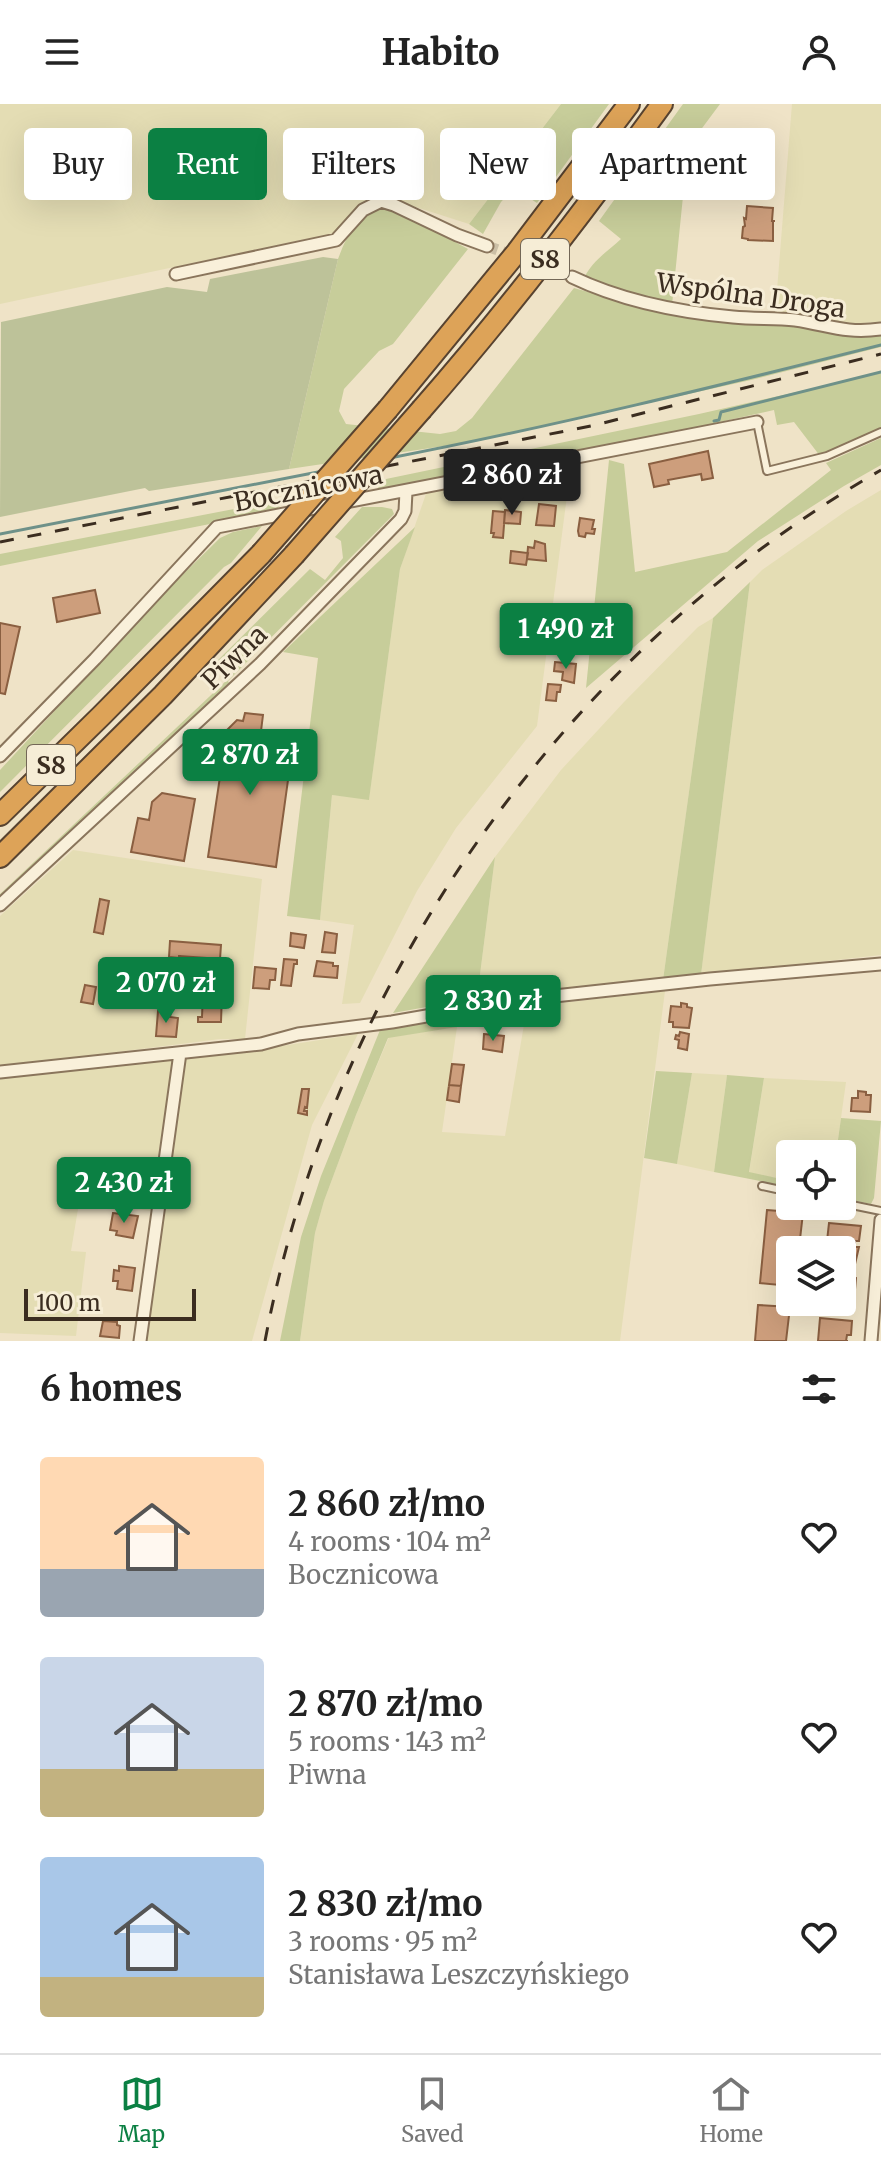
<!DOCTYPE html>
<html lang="en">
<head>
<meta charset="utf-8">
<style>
  body { margin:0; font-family:Merriweather,serif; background:#f6f6f6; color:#222; height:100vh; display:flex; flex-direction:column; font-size:30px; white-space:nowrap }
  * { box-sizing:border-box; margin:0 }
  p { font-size:26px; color:#767676 }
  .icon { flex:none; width:44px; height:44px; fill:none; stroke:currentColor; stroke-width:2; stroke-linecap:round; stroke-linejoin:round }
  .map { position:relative; height:1237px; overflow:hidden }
  .drawer { display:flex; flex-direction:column; background:#fff; flex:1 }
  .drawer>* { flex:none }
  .guide { position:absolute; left:24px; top:24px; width:834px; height:72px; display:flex; gap:16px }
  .tools { position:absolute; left:776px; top:1036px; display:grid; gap:16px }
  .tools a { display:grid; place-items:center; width:80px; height:80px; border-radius:8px; background:#fff; box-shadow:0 8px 32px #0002; font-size:40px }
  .scale { position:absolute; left:24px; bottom:20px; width:172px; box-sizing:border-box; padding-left:8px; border:4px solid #3b2d20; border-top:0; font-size:22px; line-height:28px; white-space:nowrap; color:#3b2d20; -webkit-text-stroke:6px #f6edd6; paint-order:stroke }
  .price { position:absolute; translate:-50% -68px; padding:0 18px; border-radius:8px; background:#0b8043; color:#fff; font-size:26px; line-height:52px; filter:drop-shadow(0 2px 4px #0008) }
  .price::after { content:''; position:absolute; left:50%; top:48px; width:24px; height:18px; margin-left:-12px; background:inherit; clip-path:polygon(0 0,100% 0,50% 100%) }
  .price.selected { background:#222; color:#fff }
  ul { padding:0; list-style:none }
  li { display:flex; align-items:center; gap:24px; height:200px; padding:0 40px }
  li span { display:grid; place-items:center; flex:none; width:224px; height:160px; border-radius:8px; color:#555 }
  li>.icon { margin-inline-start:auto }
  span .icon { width:96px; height:96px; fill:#fffc; stroke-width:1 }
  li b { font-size:34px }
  h2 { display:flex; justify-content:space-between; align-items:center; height:96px; padding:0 40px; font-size:34px }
  .pill { padding:0 28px; border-radius:8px; background:#fff; box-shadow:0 8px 32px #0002; font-size:28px; line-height:72px }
  .pill.selected { background:#0b8043; color:#fff }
  header { display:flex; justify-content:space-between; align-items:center; height:104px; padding:0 40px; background:#fff; font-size:36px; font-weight:700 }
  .dock { display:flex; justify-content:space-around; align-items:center; height:112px; border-top:2px solid #e0e0e0; background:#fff; font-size:22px; color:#767676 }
  .dock a { display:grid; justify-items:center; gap:4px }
  .dock .selected { color:#0b8043 }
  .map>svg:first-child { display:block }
  .farmland { fill:#e4ddb4 }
  .green { fill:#c7cd9a }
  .cemetery { fill:#bdc299 }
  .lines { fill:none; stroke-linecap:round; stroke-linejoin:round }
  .stream { stroke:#6e9189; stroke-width:3 }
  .building { fill:#cd9e7c; stroke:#8a5f41; stroke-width:2 }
  .street-tunnel { stroke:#cbbfa6; stroke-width:11; stroke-dasharray:11 5.5; stroke-linecap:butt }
  .lane-casing { stroke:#8a755c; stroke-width:10 }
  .street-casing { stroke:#8a755c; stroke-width:15 }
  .highway-casing { stroke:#584330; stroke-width:24 }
  .lane { stroke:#f9f0da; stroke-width:6 }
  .street { stroke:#f9f0da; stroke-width:11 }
  .highway { stroke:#dda358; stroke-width:20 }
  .rail { stroke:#3b2d20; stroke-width:3; stroke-dasharray:14 14; stroke-linecap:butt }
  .highway-bridge-casing { stroke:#584330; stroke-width:24; stroke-linecap:butt }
  .highway-bridge { stroke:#dda358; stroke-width:20 }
  .labels { text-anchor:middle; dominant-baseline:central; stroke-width:6; stroke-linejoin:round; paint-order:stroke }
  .shield { fill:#f6edd6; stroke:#736757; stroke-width:2 }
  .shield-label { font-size:24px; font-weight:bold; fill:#3b2d20 }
  .street-label { font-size:26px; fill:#3b2d20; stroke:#f6edd6 }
</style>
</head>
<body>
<header><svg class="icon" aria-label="menu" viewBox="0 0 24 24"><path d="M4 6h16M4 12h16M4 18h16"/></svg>Habito<svg class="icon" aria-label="person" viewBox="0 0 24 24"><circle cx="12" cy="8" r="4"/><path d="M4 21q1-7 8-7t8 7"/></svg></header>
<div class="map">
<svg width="881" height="1237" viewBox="0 0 881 1237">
  <rect width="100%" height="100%" fill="#efe3c7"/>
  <path class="farmland" d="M0,0H561L469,120L372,89L339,128L0,200Z
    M792,0H881V218L842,220L775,211Z
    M571,361L537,622L456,724L417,787L360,899L342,900L354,821L320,816L332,691L369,695L400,465L428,384L495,372Z
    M881,386V851L701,871L750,478L762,466L846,407Z
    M713,514L663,876L477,894L495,753L561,666L624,598L698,523Z
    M73,746L262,775L245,935H220L70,954L68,964L275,943L358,930L312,1021L252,1237H145L162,1108L79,1099L71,1147L86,1148L76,1232L0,1229V812Z
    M665,887L620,1237H300L315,1129L324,1097L356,1011L389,933L457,923L442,1028L505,1032L527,903Z
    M692,969L727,971L714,1068L677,1060Z
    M764,974L846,978L836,1050H790V1077L749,1069Z"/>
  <path class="green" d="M561,0H609L537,99L514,84L501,98L483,130L469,120Z
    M683,0H720L688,43L672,201L620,188L584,174C594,155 606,149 621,135L599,117Z
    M384,103L413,115L468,145L393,240L379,247L344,285L339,307L346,320L440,330L456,327L472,314L574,184L624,198L735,219H790L856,232L881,230V243L751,276L478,337L289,365L338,155C347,132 356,109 384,103Z
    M881,269V324L820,352L794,318L777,321L774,306L607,343L387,386L377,385L386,375L699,310Z
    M881,334V361L844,382L758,437L586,584L609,356L624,360L635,468L727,448L831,366L826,359Z
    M286,395L275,407L0,462V450Z
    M362,403H382L392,405L394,410L228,577L229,579L0,795V790L227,576L214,560L310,465L325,476L343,454L341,437L335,433Z
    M262,422L231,459L224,463L0,688V666L161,492L220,434L233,428Z
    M415,423L400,465L369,696L332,691L320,816L287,812L318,554L283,548Z
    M750,478L701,871L663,876L713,514Z
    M495,753L477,894L393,909Z
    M458,914L457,923L388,934L356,1011L324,1097L315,1129L300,1237H280L301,1133L321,1072L380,926Z
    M656,967L692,969L677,1060L644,1054Z
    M727,971L764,974L749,1068L790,1077V1083L714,1068Z
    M841,1014L881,1017L874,1094L871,1100L842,1094V1050H836Z"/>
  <path class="cemetery" d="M323,153L338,155L289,365L149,387L145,384L0,413L1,218L167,183L207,188L210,175Z"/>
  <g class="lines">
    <path class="stream" d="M714,317L719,316L721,308L881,268
      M390,354C555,322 718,282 881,241
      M0,430L323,367"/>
  </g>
  <path class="building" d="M690,46L700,47L698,64L688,63Z
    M719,55L735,57L733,69L718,67Z
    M747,102L773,104L772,117H775H773V137L748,136V135L742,134L743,123L745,122L744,114L746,115Z
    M708,347L713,374L702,376L701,370L668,376L669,380L654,383L649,360Z
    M539,400L556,402L554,422L536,421Z
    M505,406L521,408L520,420L504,419Z
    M493,407L505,408L503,434L493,433L494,429H491Z
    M580,414L594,416L592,425H595L594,430L586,429L585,433L579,432L578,427Z
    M535,437L545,440L546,457L527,455L528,443L534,444Z
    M511,447L528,449L526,461L510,459Z
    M95,486L100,509L57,518L53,494Z
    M0,519L20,523L5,590L0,589Z
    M555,558L576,560L574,579L562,576L563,568L554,567Z
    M548,580L561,581L560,588H557L556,597L546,596Z
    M245,609L263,611L259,643L292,647L276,763L208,753L227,626L237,616L243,617Z
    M162,689L195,695L184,757L131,748L138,714L149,716L152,698Z
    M100,795L109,797L103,830L94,828Z
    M325,828L337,830L335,849L322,848Z
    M291,829L306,831L304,844L290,842Z
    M170,837L221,841L220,855L179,852V854L169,853Z
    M179,852L220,855L219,870L178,867Z
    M284,855L297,856V860H294L291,882L281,881Z
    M317,857L333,859V862H338L337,874L314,872Z
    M255,863L276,865L275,876H270L269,885L253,884Z
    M207,869L219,870L217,888L203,887L206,882Z
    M85,881L96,883L93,900L81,898Z
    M203,887L222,889L221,918H198V913H202Z
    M681,899L687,900V903L692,904L689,924L673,923V918H669L671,902L681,903Z
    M158,907L171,908L170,913L178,914L176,933L156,932Z
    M680,928L689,930L687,946L678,944L679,936L675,935L676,931L679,932Z
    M484,930L504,932L502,948L483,945Z
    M452,960L464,961L461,982L449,981Z
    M449,981L461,982L459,998L447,996Z
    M302,985H309L307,1004L305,1003L304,1007H307V1011L298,1009Z
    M858,987L866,988V991H871L870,1008L851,1007L852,994H858Z
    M767,1106L803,1109L800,1135H795V1146H790V1182L760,1179Z
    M113,1109L138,1112L133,1134L116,1131L117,1127L110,1126Z
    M829,1119L861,1122L859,1137H855V1143H859L852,1173L856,1174L854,1197L842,1196V1146H826Z
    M119,1162L135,1164L132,1187L117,1185L118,1177H113L114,1166L119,1167Z
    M758,1201L790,1203L786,1237H755Z
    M820,1214L852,1217L851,1231H847L846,1237H848H818Z
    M103,1217L117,1218V1221L120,1222L119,1234L100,1232Z"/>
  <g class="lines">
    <path class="street-tunnel" d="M487,142L572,173"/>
    <defs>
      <path id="lane" d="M757,318L767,367L827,352L881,328
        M762,1082L790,1088
        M842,1099L881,1107"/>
      <path id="street" d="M176,170L336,136L363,106L381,97L394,101L457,131L487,142
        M572,173C622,197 677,208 733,213C754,215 775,214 795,216C829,221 845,230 881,225
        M0,652L95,555L217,423L757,318
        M0,801L260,560L401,415L405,407L406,388
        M0,968L261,940L298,930L392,918L518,896L710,875L881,860
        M140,1237L180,949
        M871,1237L881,1116"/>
      <path id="highway" d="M388,305L517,148L629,0
        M422,305C507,208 586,105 662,0
        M0,711L102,611L261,450
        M0,753L163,591L294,451"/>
    </defs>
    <use href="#lane" class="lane-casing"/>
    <use href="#street" class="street-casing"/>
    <use href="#highway" class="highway-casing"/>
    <use href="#lane" class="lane"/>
    <use href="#street" class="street"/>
    <use href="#highway" class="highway"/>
    <path class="rail" d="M0,438L591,322L881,250
      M265,1237C333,877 563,549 881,366"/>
    <defs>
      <path id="highway-bridge" d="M261,450L388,305
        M294,451L422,305"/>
    </defs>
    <use href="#highway-bridge" class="highway-bridge-casing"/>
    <use href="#highway-bridge" class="highway-bridge"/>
  </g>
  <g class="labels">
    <g class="shield">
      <rect x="521" y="135" width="48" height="40" rx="6"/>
      <rect x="27" y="641" width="48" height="40" rx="6"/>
    </g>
    <g class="shield-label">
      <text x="545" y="155">S8</text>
      <text x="51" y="661">S8</text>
    </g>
    <g class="street-label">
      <text transform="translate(751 191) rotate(8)">Wspólna Droga</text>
      <text transform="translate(308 384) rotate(-11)">Bocznicowa</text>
      <text transform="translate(234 553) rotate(-44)">Piwna</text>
    </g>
  </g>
</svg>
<div class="tools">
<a><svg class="icon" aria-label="locate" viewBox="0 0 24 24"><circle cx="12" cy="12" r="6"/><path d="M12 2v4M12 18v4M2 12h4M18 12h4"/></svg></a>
<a><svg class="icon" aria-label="layers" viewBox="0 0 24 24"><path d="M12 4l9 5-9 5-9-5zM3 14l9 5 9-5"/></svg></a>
</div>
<div class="scale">100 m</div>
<b class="price selected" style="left:512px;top:413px">2 860 zł</b>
<b class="price" style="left:566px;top:567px">1 490 zł</b>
<b class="price" style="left:250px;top:693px">2 870 zł</b>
<b class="price" style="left:166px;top:921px">2 070 zł</b>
<b class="price" style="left:493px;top:939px">2 830 zł</b>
<b class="price" style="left:124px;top:1121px">2 430 zł</b>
<div class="guide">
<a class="pill">Buy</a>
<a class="pill selected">Rent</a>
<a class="pill">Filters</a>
<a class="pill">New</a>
<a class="pill">Apartment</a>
</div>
</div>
<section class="drawer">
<h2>6 homes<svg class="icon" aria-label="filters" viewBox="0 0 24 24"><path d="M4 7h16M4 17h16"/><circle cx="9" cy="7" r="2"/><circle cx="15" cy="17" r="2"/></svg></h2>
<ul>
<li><span style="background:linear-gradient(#ffd9b3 70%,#9aa5b1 0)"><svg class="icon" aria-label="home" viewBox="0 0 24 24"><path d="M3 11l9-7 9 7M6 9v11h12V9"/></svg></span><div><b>2 860 zł/mo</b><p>4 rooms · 104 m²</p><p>Bocznicowa</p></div><svg class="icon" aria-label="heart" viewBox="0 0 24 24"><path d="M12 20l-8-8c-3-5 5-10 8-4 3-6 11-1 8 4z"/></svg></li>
<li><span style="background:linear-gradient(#c9d6e8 70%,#c2b280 0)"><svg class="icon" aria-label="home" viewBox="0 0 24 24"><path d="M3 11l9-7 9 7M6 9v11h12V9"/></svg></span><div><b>2 870 zł/mo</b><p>5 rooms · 143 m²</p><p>Piwna</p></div><svg class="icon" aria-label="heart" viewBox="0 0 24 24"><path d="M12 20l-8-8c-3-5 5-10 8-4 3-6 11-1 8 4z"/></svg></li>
<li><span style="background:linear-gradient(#a9c7e8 75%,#c2b280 0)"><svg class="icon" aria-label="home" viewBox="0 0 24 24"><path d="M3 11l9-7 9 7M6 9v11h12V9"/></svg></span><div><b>2 830 zł/mo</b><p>3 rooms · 95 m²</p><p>Stanisława Leszczyńskiego</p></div><svg class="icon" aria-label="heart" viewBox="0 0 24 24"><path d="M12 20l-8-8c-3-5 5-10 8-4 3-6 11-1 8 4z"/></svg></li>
</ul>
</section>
<nav class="dock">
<a class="selected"><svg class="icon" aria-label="map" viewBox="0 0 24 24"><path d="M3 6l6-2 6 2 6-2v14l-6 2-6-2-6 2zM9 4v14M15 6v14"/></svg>Map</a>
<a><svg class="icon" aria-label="saved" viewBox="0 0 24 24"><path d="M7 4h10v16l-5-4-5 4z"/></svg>Saved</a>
<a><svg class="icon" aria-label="home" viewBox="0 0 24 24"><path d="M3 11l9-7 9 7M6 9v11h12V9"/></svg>Home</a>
</nav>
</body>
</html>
